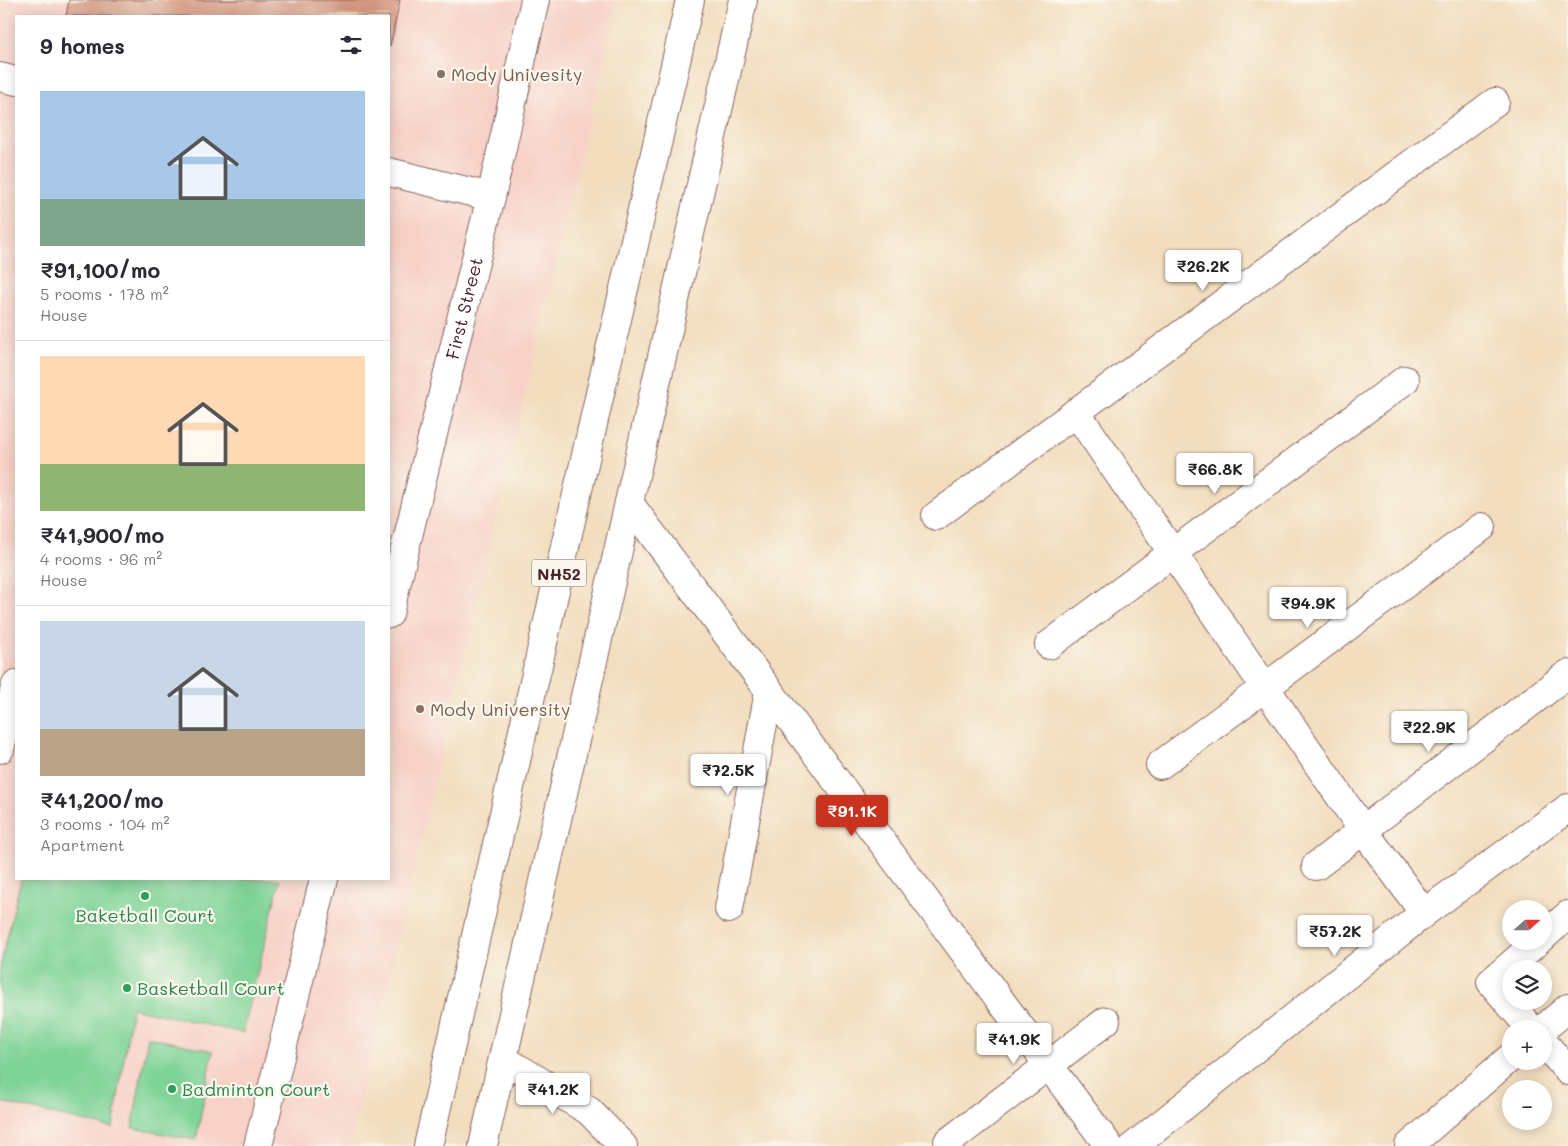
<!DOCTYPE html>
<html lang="en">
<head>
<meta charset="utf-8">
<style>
  body { margin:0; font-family:Mali,sans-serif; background:#f7f7f7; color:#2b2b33; height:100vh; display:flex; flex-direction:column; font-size:19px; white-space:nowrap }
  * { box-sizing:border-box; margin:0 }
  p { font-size:16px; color:#7c7c81 }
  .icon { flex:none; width:28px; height:28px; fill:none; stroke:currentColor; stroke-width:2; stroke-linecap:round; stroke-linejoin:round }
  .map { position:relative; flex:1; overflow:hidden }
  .side { position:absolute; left:15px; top:15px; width:375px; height:865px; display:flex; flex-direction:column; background:#fff; border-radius:0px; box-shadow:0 2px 12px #0003 }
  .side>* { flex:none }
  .needle { width:32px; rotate:69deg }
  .tools { position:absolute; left:1502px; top:900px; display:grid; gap:10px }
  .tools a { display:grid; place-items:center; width:50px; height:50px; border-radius:50%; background:#fff; box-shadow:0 2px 12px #0003; font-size:25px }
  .price { position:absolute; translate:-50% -42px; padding:0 11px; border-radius:5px; background:#fff; color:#222; font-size:16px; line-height:32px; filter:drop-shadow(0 1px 2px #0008) }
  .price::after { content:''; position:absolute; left:50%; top:30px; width:15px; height:11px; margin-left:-8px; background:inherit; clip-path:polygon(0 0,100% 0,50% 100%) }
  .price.on { background:#c8321e; color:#fff }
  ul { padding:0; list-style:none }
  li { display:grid; align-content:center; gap:10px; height:265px; padding:0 25px }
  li+li { border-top:1px solid #e1e1e2 }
  li span { display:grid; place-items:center; height:155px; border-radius:0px; color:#555 }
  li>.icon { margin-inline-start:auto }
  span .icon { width:90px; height:90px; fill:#fffc; stroke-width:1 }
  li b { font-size:21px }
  h2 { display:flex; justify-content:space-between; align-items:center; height:60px; padding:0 25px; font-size:21px }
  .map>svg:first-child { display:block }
  .built { fill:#f7d1c7; fill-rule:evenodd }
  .green { fill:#7ed397; stroke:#647961 }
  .building { fill:#d3967f }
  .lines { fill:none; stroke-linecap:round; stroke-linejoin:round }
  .minor-casing { stroke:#85625e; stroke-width:30 }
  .highway-casing { stroke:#85625e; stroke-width:30 }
  .minor { stroke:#fff; stroke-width:28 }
  .highway { stroke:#fff; stroke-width:28 }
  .education-dot { fill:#8d6e63; stroke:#fbf7ec; stroke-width:2 }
  .leisure-dot { fill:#2e9e5b; stroke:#fbf7ec; stroke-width:2 }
  .labels { text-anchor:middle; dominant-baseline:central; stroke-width:4.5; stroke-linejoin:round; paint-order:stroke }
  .shield { fill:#fbf7ec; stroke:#7f6065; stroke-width:1 }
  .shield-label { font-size:16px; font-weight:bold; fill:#4a1f2b }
  .education-label { font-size:18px; fill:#785e54; stroke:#fbf7ec; text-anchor:start }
  .street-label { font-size:18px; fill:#4a1f2b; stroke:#fbf7ec }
  .leisure-label { font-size:18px; fill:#27864d; stroke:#fbf7ec; text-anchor:start }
</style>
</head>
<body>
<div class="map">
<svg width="1568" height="1146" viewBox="0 0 1568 1146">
  <rect width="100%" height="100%" fill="#fbf7ec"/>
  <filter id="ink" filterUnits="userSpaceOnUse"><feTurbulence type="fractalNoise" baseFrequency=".02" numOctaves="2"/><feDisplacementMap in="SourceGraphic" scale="10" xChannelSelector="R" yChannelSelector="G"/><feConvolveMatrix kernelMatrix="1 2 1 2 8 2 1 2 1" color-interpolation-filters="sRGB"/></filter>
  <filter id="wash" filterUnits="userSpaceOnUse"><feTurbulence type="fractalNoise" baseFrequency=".0096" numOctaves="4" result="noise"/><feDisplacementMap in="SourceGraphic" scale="20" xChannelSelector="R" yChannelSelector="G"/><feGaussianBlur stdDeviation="1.12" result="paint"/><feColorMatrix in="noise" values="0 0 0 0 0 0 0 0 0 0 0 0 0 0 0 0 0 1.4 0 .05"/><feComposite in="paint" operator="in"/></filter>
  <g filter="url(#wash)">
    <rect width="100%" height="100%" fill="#f2ddbe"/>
    <path class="built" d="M0,0H617L350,1146H0ZM16,16H389V879H16Z"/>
    <path class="green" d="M21,879H280L243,1033L132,1008L113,1128L0,1102V967Z
      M148,1037L213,1051L196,1140L132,1128Z"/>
    <g id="blocks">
      <path class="building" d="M69,0H400L390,46L389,16H66Z"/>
    </g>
  </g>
  <g filter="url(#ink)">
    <use href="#blocks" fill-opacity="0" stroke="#85625e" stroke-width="1"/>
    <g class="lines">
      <defs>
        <g id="minor">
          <path d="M0,77L16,81"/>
          <path d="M389,172L491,197"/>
          <path d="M1076,412L1363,830L1424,913"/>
          <path d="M629,503L1109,1146"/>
          <path d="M936,516L1495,102"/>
          <path id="s1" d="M389,614L491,197L535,0"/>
          <path d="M1049,645L1405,380"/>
          <path d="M0,749L16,684"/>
          <path d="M1160,765L1482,527"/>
          <path d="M1316,866L1568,674"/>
          <path d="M729,909L769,691"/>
          <path d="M1544,936L1568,915"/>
          <path d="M1531,1029L1491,982L1538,941"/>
          <path d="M1543,1029L1568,1008"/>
          <path d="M1544,1043L1568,1071"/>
          <path d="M503,1059L589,1111L623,1146"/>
          <path d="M948,1142L1106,1021"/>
          <path d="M258,1146L324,879"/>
          <path d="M1134,1146L1424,913L1568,808"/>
          <path d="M1409,1146L1511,1057"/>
        </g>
        <path id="highway" d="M428,1146L690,0
          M483,1146L743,0"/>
      </defs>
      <use href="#minor" class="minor-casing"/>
      <use href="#highway" class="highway-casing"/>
      <use href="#minor" class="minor"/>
      <use href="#highway" class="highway"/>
    </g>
  </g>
  <g class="education-dot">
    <circle cx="441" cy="74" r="5"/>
    <circle cx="420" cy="709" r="5"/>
  </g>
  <g class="leisure-dot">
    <circle cx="145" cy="896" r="5"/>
    <circle cx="127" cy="988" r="5"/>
    <circle cx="172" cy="1089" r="5"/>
  </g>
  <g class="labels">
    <rect class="shield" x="531.5" y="559.5" width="55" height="27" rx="4"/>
    <g class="shield-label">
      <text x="559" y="573">NH52</text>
    </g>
    <g class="education-label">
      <text x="451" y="74">Mody Univesity</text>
      <text x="430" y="709">Mody University</text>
    </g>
    <g class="street-label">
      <text stroke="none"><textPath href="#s1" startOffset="315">First Street</textPath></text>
    </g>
    <g class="leisure-label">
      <text x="145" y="915" text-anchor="middle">Baketball Court</text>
      <text x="137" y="988">Basketball Court</text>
      <text x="182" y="1089">Badminton Court</text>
    </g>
  </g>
</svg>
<div class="tools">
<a><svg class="needle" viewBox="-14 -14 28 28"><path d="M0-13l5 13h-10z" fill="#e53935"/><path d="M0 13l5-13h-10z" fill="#7c7c81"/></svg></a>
<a><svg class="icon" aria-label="layers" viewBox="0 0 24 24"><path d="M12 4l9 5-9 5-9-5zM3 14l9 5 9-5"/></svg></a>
<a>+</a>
<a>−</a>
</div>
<b class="price" style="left:1203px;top:292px">₹26.2K</b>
<b class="price" style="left:1215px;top:495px">₹66.8K</b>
<b class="price" style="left:1308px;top:629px">₹94.9K</b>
<b class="price" style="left:1429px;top:753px">₹22.9K</b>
<b class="price" style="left:728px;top:796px">₹72.5K</b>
<b class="price on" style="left:852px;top:837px">₹91.1K</b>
<b class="price" style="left:1335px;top:957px">₹57.2K</b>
<b class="price" style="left:1014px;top:1065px">₹41.9K</b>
<b class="price" style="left:553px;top:1115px">₹41.2K</b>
<section class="side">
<h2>9 homes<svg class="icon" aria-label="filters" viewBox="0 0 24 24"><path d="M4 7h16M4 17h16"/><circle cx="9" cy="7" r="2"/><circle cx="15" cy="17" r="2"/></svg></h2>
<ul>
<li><span style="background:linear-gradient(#a9c7e8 70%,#7fa58c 0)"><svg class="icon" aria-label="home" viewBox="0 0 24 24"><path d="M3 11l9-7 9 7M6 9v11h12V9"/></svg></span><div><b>₹91,100/mo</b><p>5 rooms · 178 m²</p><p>House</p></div></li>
<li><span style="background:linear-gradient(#ffd9b3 70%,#8fb573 0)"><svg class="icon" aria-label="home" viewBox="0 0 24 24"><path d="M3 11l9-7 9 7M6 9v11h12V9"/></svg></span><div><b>₹41,900/mo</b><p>4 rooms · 96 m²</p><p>House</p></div></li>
<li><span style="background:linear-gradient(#c9d6e8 70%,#b9a48a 0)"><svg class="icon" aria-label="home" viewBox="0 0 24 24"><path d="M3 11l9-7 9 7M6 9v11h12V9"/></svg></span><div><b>₹41,200/mo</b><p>3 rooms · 104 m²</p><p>Apartment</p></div></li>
</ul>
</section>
</div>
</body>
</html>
